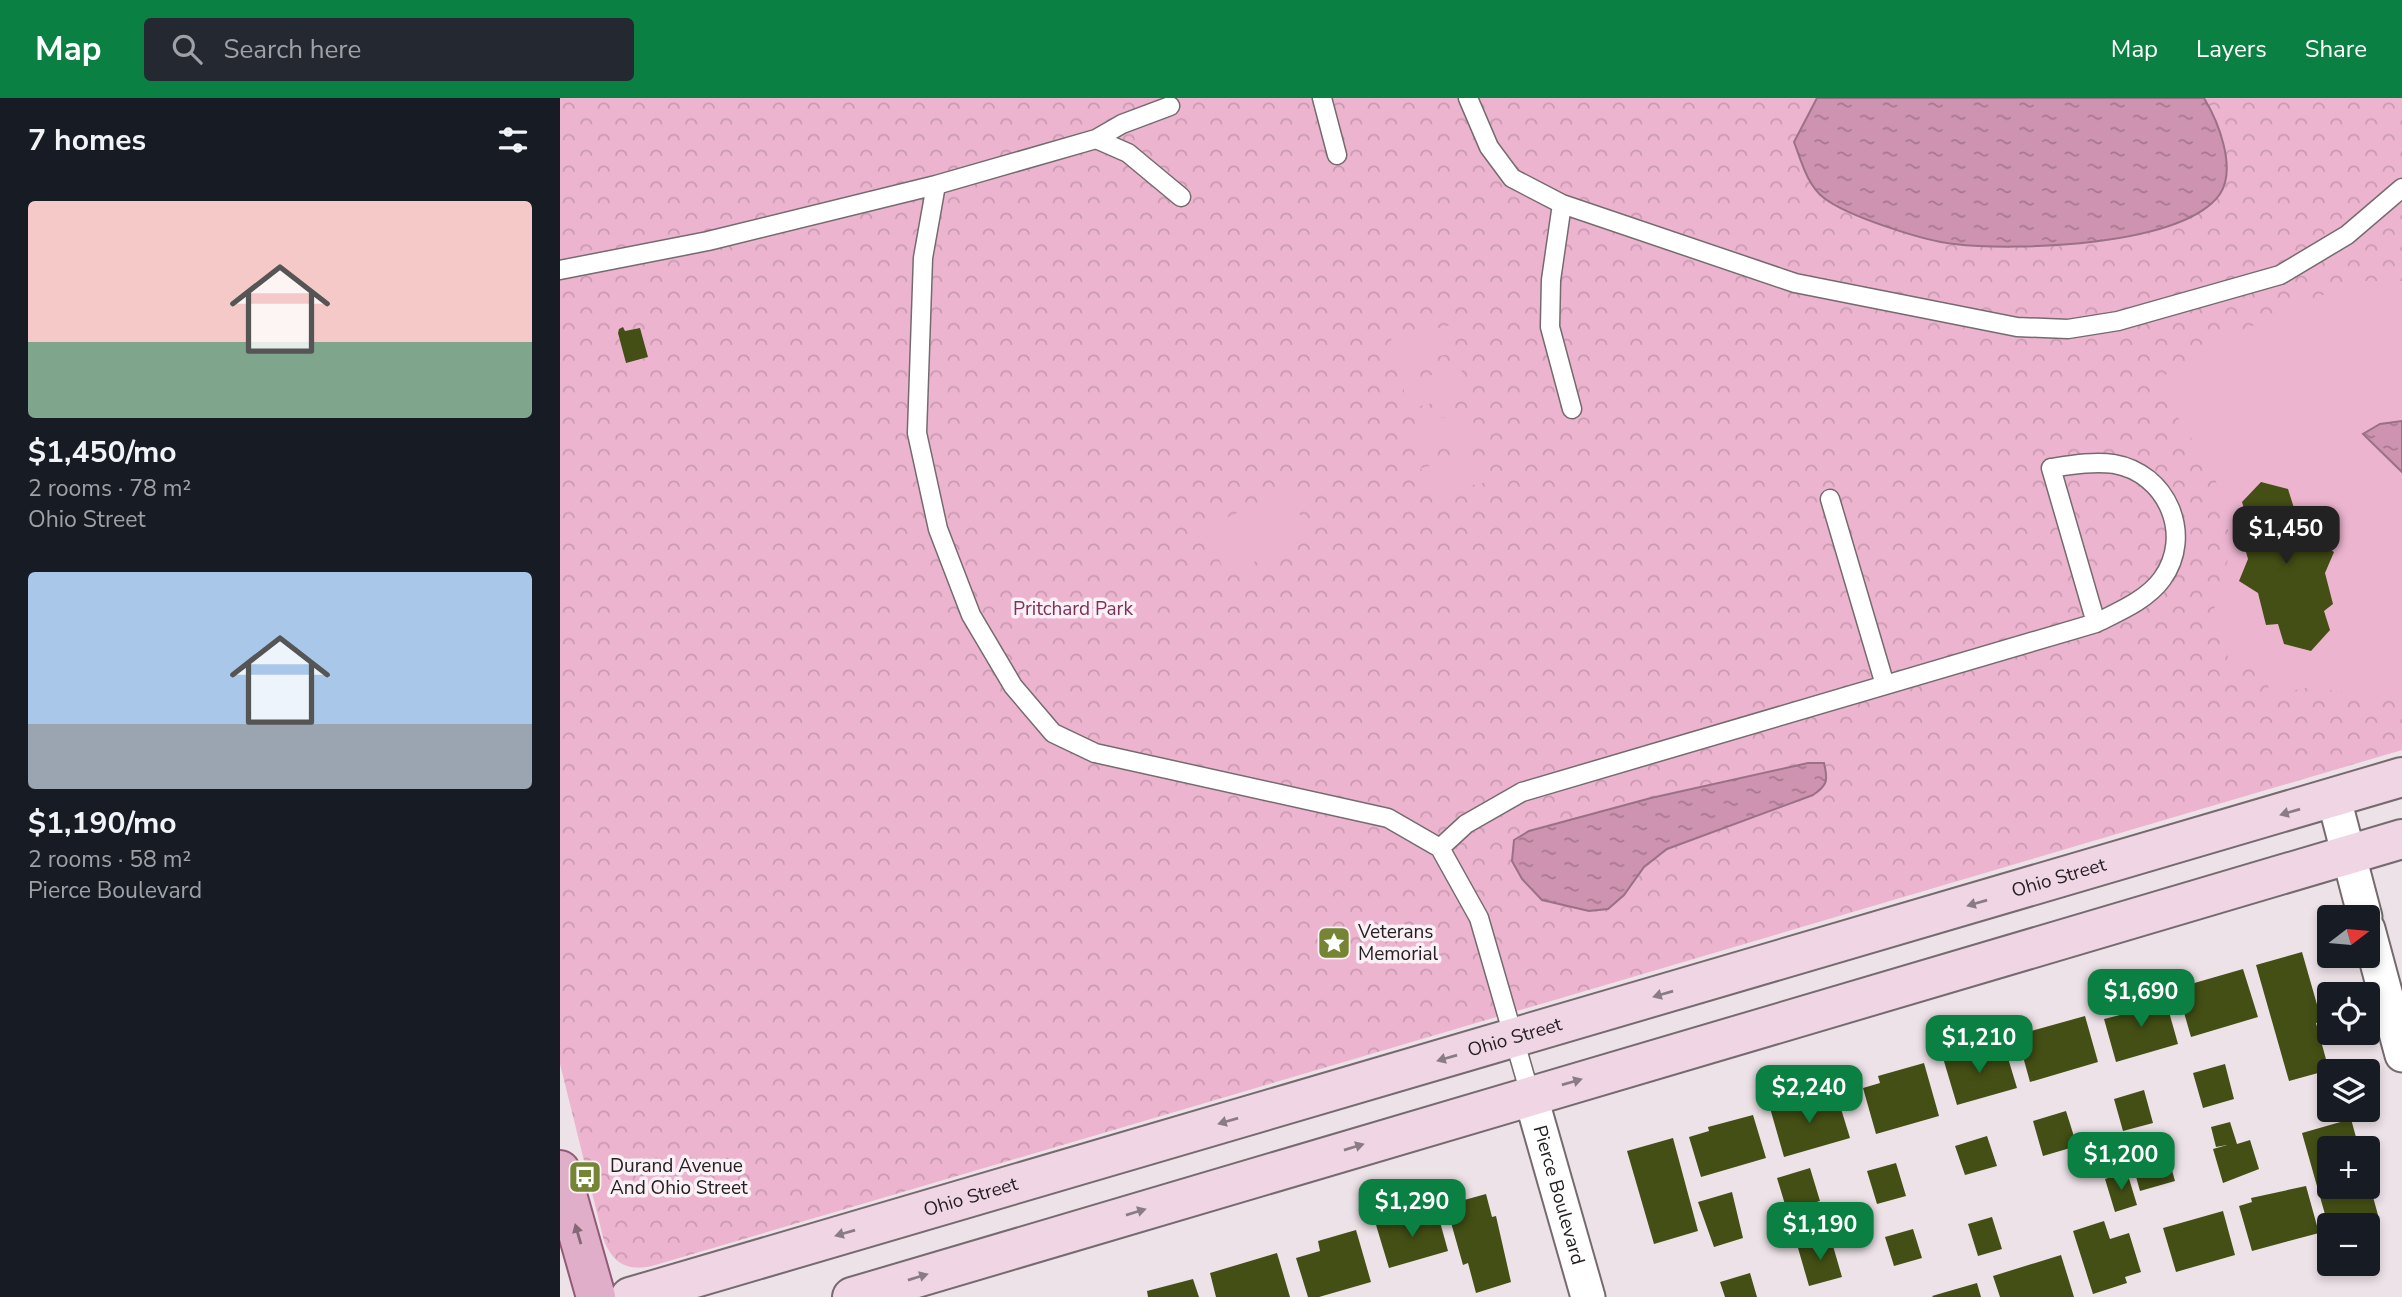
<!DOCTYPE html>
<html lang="en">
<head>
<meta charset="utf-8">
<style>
  body { margin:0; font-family:"Nunito Sans",sans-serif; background:#242831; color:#f1f3f6; height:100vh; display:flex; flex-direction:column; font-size:26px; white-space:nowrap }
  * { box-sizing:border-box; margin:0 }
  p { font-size:23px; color:#9ea1a6 }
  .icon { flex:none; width:38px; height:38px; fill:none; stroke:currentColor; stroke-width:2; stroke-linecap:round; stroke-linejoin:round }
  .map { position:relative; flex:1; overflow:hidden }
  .side { display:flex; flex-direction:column; background:#171b24; width:560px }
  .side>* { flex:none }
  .needle { width:46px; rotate:74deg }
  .fabs { position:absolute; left:1757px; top:807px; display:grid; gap:14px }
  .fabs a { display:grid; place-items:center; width:63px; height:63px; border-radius:7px; background:#171b24; box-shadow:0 4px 10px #0003; font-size:35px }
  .price { position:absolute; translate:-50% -60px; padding:0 16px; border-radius:14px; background:#0b8043; color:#fff; font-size:23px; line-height:46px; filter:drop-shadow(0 2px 4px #0008) }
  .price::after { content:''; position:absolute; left:50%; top:42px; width:21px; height:16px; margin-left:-10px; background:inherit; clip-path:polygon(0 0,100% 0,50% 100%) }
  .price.selected { background:#222; color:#fff }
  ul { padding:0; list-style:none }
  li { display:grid; align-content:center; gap:14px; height:371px; padding:0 28px }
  li span { display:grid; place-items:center; height:217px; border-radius:7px; color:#555 }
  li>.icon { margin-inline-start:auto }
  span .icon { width:126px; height:126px; fill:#fffc; stroke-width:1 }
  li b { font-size:30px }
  h2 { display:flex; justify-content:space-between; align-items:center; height:84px; padding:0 28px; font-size:30px }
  header { display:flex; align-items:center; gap:42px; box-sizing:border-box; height:98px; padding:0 35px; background:#0b8043; color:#fff }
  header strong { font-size:33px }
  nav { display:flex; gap:38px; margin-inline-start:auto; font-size:24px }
  .search { width:490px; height:63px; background:#242831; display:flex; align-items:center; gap:18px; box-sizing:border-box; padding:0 24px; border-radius:7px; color:#9ea1a6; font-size:26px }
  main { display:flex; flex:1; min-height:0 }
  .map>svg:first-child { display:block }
  .park { fill:url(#park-crowns) }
  .garden { fill:#ecb4cf }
  .water { fill:url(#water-ripples); stroke:#9b7186; stroke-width:2 }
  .building { fill:#444f15 }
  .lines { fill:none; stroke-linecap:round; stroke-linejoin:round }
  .lane-casing { stroke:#756b6f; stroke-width:21 }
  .street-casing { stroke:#756b6f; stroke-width:37 }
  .secondary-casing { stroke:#756b6f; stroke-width:42 }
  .primary-casing { stroke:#925a78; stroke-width:42 }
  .lane { stroke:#fff; stroke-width:18 }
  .street { stroke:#fff; stroke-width:33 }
  .secondary { stroke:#f0d6e4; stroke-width:38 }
  .primary { stroke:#e1aec9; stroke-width:38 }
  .oneway { fill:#8a7c84 }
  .oneway2 { fill:#836876 }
  .labels { text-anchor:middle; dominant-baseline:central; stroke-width:7; stroke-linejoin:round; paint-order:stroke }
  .park-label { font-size:19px; fill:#7a325a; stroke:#fbf0f5 }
  .street-label { font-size:19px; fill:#252123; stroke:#fbf0f5 }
  .poi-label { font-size:19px; fill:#252123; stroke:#fbf0f5; text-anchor:start }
</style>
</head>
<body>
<header>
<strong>Map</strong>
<div class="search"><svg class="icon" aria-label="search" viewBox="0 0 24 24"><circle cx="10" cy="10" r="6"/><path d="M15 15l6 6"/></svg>Search here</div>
<nav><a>Map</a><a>Layers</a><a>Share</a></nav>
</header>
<main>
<section class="side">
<h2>7 homes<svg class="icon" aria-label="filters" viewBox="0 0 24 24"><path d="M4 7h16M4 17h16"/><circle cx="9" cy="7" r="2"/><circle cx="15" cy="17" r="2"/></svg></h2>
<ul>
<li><span style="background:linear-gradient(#f6c9c9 65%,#7fa58c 0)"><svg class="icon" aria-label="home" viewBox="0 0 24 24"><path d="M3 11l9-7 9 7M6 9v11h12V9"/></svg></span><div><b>$1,450/mo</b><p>2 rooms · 78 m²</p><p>Ohio Street</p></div></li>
<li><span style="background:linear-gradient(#a9c7e8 70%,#9aa5b1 0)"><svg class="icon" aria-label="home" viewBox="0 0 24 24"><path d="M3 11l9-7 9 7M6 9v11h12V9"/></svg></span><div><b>$1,190/mo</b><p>2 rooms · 58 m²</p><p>Pierce Boulevard</p></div></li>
</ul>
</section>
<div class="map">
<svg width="1842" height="1199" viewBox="0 0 1842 1199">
  <defs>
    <pattern id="park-crowns" width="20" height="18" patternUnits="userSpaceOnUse" patternTransform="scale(1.75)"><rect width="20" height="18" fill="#ecb4cf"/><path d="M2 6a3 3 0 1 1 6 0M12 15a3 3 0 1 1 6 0" fill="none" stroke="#ca9ab1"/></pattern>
    <pattern id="water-ripples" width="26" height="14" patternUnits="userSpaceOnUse" patternTransform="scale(1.75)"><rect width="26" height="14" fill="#ce93b0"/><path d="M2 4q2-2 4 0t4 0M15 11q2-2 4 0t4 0" fill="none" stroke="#a7788f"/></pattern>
  </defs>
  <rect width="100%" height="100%" fill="#ede2e7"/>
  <path class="park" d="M0,0H1842V652L92,1168C67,1173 54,1166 44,1143L0,966Z"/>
  <path class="garden" d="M1787,183H1842V599L1746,590L1711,597L1701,565L1672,573L1654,512L1668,461V416L1652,373L1595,283L1678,234L1758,200Z
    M891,227L897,254L837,268L831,241Z
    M901,270L907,297L848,311L842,284Z
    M911,313L917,340L858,354L852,327Z
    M921,356L927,384L868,397L861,370Z
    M728,391L750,438L666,477L645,430Z"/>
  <path class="water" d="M1257,0H1644C1658,23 1677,70 1660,96C1623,149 1453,153 1394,146C1364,143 1287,118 1264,100C1247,87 1241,62 1234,44Z
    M1842,323V374L1803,336L1820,326Z
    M1248,665H1264C1268,682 1268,687 1253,697L1107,751L1084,769L1064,797L1048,811L1029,813L982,802L962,781L952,763L954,742L969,733L1091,700Z"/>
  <path class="building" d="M63,229L65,233L80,230L88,259L66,265L58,235L59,231Z
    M1701,384L1728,391L1734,410H1745L1755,442L1774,454L1765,475L1773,506L1764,513L1770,532L1751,553L1724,546L1718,526L1706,527L1698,495L1679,483L1688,461L1679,430L1688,424L1682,404Z
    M1742,854L1762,924L1756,925L1769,972L1729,983L1696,867Z
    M1683,871L1698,919L1631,939L1617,890Z
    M1604,896L1618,946L1556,964L1544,921L1564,916L1561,908Z
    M1525,918L1538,964L1470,984L1457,937Z
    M1445,950L1457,990L1397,1007L1383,960L1417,951L1419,958Z
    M1364,965L1379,1018L1316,1036L1303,990L1320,985L1318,978Z
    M1665,966L1674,1001L1643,1010L1633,975Z
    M1584,992L1593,1025L1563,1033L1554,1001Z
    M1250,999L1253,1008L1278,1001L1290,1040L1224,1059L1210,1010Z
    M1506,1013L1517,1048L1483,1058L1473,1023Z
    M1193,1017L1206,1060L1141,1079L1129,1039L1149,1033L1148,1029Z
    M1791,1021L1799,1050H1769V1088H1810L1818,1117L1783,1127H1768L1742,1035Z
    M1670,1024L1677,1046L1690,1042L1699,1071L1663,1085L1653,1051L1667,1047L1656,1049L1651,1029Z
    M1427,1038L1437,1068L1405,1077L1395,1048Z
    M1113,1040L1138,1133L1094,1146L1067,1053Z
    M1604,1044L1615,1083L1580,1093L1569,1054Z
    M1336,1065L1346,1098L1317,1106L1307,1073Z
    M1250,1070L1260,1103L1227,1113L1217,1080Z
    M1567,1074L1577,1107L1555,1114L1545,1081Z
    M1746,1088L1759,1135L1692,1153L1679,1108L1692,1104L1691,1100Z
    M1172,1094L1183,1140L1154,1149L1138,1104Z
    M926,1096L932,1119L936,1118L951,1184L916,1195L908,1165L903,1167L886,1107Z
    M877,1113L888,1153L829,1170L816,1127Z
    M1663,1113L1675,1157L1616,1174L1603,1130Z
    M1432,1119L1442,1151L1418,1158L1408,1126Z
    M1544,1123L1550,1141L1569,1135L1581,1174L1565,1179L1567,1185L1533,1196L1513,1133Z
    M1353,1131L1362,1160L1334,1168L1325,1139Z
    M796,1132L811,1184L759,1199H748L736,1160L760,1153L758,1143Z
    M1271,1141L1282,1179L1249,1188L1238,1150Z
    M717,1155L730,1199H656L650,1175Z
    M1501,1157L1514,1199H1440L1433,1178Z
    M1190,1175L1197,1199H1165L1160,1184Z
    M633,1181L639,1199H588L587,1193Z
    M1417,1185L1421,1199H1373L1372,1198Z"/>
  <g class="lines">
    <defs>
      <path id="lane" d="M762,0L777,57
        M908,0L929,49L952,80L1002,106L1235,185L1457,229L1508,231L1558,223L1720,177L1787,137L1842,90
        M610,8L562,26L536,41L376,87L363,160L357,335L378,431L411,517L453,588L493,635L535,655L828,720L880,750L919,820L970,996
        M536,41L568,55L621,99
        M1002,106L991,182L990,229L1012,311
        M0,172L148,143L376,87
        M1270,401L1325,587
        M880,750L906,726L962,694L1536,525C1558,514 1587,502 1602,481C1634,437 1607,375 1554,366C1534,363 1511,367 1491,370L1536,525"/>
      <g id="street">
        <path d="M1774,701L1805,819"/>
        <path d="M1808,831L1842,957"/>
        <path id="s1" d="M970,996L1028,1199"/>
      </g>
      <g id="secondary">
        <path id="s2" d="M70,1199L1842,679"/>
        <path d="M292,1199L1842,741"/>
      </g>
      <path id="primary" d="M0,1072L36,1199"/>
    </defs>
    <use href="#lane" class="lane-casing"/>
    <use href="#street" class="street-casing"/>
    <use href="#secondary" class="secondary-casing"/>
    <use href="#primary" class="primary-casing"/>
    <use href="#lane" class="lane"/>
    <use href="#street" class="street"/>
    <use href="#secondary" class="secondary"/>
    <use href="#primary" class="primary"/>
  </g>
  <defs><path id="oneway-solid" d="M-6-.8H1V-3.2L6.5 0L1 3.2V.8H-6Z" transform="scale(1.75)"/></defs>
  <g class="oneway">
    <use href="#oneway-solid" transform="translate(1730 714) rotate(164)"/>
    <use href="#oneway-solid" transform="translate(1417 805) rotate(164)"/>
    <use href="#oneway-solid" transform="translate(1103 896) rotate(164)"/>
    <use href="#oneway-solid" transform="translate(887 960) rotate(164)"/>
    <use href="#oneway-solid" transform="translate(1012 984) rotate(-16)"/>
    <use href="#oneway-solid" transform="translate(668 1023) rotate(164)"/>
    <use href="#oneway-solid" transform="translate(794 1049) rotate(-17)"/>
    <use href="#oneway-solid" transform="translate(576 1114) rotate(-17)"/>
    <use href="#oneway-solid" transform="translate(285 1135) rotate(164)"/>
    <use href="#oneway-solid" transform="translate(358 1179) rotate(-17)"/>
  </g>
  <use class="oneway2" href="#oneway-solid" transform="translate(18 1136) rotate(-106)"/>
  <defs>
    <symbol id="sight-square" viewBox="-11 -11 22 22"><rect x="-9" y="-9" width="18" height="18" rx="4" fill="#758533" stroke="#fbf0f5"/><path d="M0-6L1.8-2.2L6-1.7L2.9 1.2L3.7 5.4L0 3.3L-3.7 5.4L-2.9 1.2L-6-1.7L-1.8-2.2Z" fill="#fff"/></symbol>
    <symbol id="bus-square" viewBox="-11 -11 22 22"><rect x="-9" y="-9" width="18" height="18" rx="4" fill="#758533" stroke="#fbf0f5"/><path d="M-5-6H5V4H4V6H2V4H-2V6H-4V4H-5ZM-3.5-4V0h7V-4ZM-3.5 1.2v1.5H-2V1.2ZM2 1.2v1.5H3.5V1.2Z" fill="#fff"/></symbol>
  </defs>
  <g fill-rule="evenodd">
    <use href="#sight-square" x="755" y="826" width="38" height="38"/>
    <use href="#bus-square" x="6" y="1060" width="38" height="38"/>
  </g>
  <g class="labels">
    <g class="park-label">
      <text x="513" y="511">Pritchard Park</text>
    </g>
    <g class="street-label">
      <text stroke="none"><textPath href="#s2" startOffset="1489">Ohio Street</textPath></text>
      <text stroke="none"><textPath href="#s2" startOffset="922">Ohio Street</textPath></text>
      <text stroke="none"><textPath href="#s2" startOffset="355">Ohio Street</textPath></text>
      <text stroke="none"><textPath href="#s1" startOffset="105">Pierce Boulevard</textPath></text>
    </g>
    <g class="poi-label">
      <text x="798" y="834">Veterans<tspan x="798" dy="22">Memorial</tspan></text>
      <text x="50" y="1068">Durand Avenue<tspan x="50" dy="22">And Ohio Street</tspan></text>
    </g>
  </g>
</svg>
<div class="fabs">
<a><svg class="needle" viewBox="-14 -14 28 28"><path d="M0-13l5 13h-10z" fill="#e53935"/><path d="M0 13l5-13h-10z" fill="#9ea1a6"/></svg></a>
<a><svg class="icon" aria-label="locate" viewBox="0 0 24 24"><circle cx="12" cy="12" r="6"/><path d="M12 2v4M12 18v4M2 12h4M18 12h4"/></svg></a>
<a><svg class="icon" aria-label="layers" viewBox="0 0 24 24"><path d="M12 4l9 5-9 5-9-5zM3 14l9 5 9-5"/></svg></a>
<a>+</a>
<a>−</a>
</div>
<b class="price selected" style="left:1726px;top:468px">$1,450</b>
<b class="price" style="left:1581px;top:931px">$1,690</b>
<b class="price" style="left:1419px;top:977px">$1,210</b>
<b class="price" style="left:1249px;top:1027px">$2,240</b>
<b class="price" style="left:1561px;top:1094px">$1,200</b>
<b class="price" style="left:852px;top:1141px">$1,290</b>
<b class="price" style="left:1260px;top:1164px">$1,190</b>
</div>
</main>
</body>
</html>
